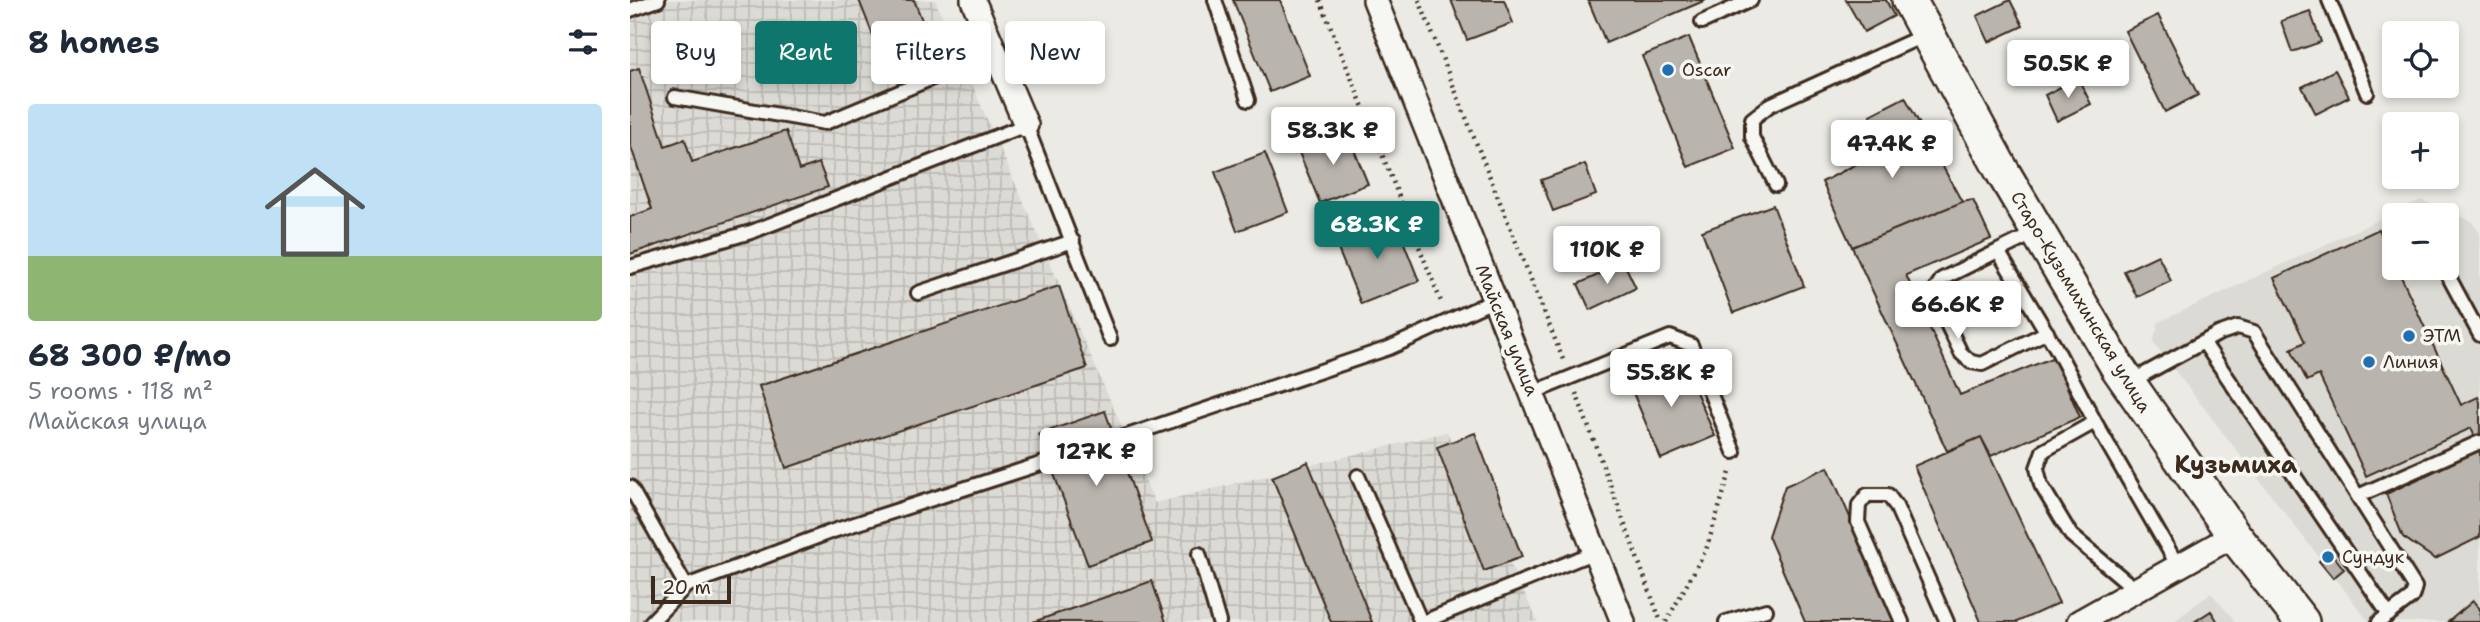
<!DOCTYPE html>
<html lang="en">
<head>
<meta charset="utf-8">
<style>
  body { margin:0; font-family:"Shantell Sans",sans-serif; background:#f6f6f7; color:#1f2937; height:100vh; display:flex; flex-direction:column; font-size:26px; white-space:nowrap }
  * { box-sizing:border-box; margin:0 }
  p { font-size:23px; color:#747a83 }
  .icon { flex:none; width:38px; height:38px; fill:none; stroke:currentColor; stroke-width:2; stroke-linecap:round; stroke-linejoin:round }
  .map { position:relative; flex:1; overflow:hidden }
  .details { display:flex; flex-direction:column; background:#fff; width:630px }
  .details>* { flex:none }
  .top-card { position:absolute; left:21px; top:21px; width:665px; height:63px; display:flex; gap:14px }
  .tools { position:absolute; left:1752px; top:21px; display:grid; gap:14px }
  .tools a { display:grid; place-items:center; width:77px; height:77px; border-radius:7px; background:#fff; box-shadow:0 4px 10px #0003; font-size:35px }
  .scale { position:absolute; left:21px; bottom:18px; width:80px; box-sizing:border-box; padding-left:7px; border:4px solid #3b2a1e; border-top:0; font-size:19px; line-height:24px; white-space:nowrap; color:#3b2a1e; -webkit-text-stroke:5px #f6f6f2; paint-order:stroke }
  .price { position:absolute; translate:-50% -60px; padding:0 16px; border-radius:7px; background:#fff; color:#222; font-size:23px; line-height:46px; filter:drop-shadow(0 2px 4px #0008) }
  .price::after { content:''; position:absolute; left:50%; top:42px; width:21px; height:16px; margin-left:-10px; background:inherit; clip-path:polygon(0 0,100% 0,50% 100%) }
  .price.on { background:#0f766e; color:#fff }
  ul { padding:0; list-style:none }
  li { display:grid; align-content:center; gap:14px; height:371px; padding:0 28px }
  li+li { border-top:2px solid #e0e1e3 }
  li span { display:grid; place-items:center; height:217px; border-radius:7px; color:#555 }
  li>.icon { margin-inline-start:auto }
  span .icon { width:126px; height:126px; fill:#fffc; stroke-width:1 }
  li b { font-size:30px }
  h2 { display:flex; justify-content:space-between; align-items:center; height:84px; padding:0 28px; font-size:30px }
  .pill { padding:0 24px; border-radius:7px; background:#fff; box-shadow:0 4px 10px #0003; font-size:24px; line-height:63px }
  .pill.on { background:#0f766e; color:#fff }
  main { display:flex; flex:1; min-height:0 }
  .map>svg:first-child { display:block }
  .built { fill:#dcdad4; fill-rule:evenodd }
  .industrial { fill:url(#industrial-grid) }
  .building { fill:#bab4ae; stroke:#3b2a1e; stroke-width:2 }
  .lines { fill:none; stroke-linecap:round; stroke-linejoin:round }
  .lane-casing { stroke:#3b2a1e; stroke-width:18 }
  .street-casing { stroke:#3b2a1e; stroke-width:28 }
  .secondary-casing { stroke:#3b2a1e; stroke-width:38 }
  .path { stroke:#3b2a1e; stroke-width:4.5; stroke-dasharray:2 5; stroke-linecap:butt }
  .lane { stroke:#f6f6f2; stroke-width:12 }
  .street { stroke:#f6f6f2; stroke-width:23 }
  .secondary { stroke:#f6f6f2; stroke-width:33 }
  .poi-dot { fill:#1f6fb2; stroke:#f6f6f2; stroke-width:2.5 }
  .labels { text-anchor:middle; dominant-baseline:central; stroke-width:7; stroke-linejoin:round; paint-order:stroke }
  .poi-label { font-size:18px; fill:#3b2a1e; stroke:#f6f6f2; text-anchor:start }
  .street-label { font-size:18px; fill:#3b2a1e; stroke:#f6f6f2 }
  .district-label { font-size:24px; font-weight:bold; fill:#3b2a1e; stroke:#f6f6f2 }
</style>
</head>
<body>
<main>
<section class="details">
<h2>8 homes<svg class="icon" aria-label="filters" viewBox="0 0 24 24"><path d="M4 7h16M4 17h16"/><circle cx="9" cy="7" r="2"/><circle cx="15" cy="17" r="2"/></svg></h2>
<ul>
<li><span style="background:linear-gradient(#bfe0f5 70%,#8fb573 0)"><svg class="icon" aria-label="home" viewBox="0 0 24 24"><path d="M3 11l9-7 9 7M6 9v11h12V9"/></svg></span><div><b>68 300 ₽/mo</b><p>5 rooms · 118 m²</p><p>Майская улица</p></div></li>
</ul>
</section>
<div class="map">
<svg width="1850" height="622" viewBox="0 0 1850 622">
  <defs>
    <pattern id="industrial-grid" width="8" height="8" patternUnits="userSpaceOnUse" patternTransform="scale(1.75)"><rect width="8" height="8" fill="#dcdad4"/><path d="M0 4h8M4 0v8" fill="none" stroke="#bebbb6"/></pattern>
  </defs>
  <rect width="100%" height="100%" fill="#ebeae5"/>
  <filter id="ink" filterUnits="userSpaceOnUse"><feTurbulence type="fractalNoise" baseFrequency=".0143" numOctaves="2"/><feDisplacementMap in="SourceGraphic" scale="14" xChannelSelector="R" yChannelSelector="G"/><feConvolveMatrix kernelMatrix="1 2 1 2 8 2 1 2 1" color-interpolation-filters="sRGB"/></filter>
  <g filter="url(#ink)">
    <path class="built" d="M1791,200L1841,221L1850,233V622H1739L1523,342L1529,322ZM1764,215H1816V268H1764Z
      M1581,593L1606,622H1543Z"/>
    <path class="industrial" d="M0,0H305L525,503L817,432L908,622H0Z"/>
    <path class="building" d="M229,0H284L303,48L255,66Z
      M603,0H650L680,76L640,92Z
      M821,0H874L883,23L837,40Z
      M958,0H1076L976,43Z
      M1216,0H1256L1264,16L1234,32Z
      M1380,0L1393,26L1359,42L1347,16Z
      M1680,11L1691,42L1662,52L1651,21Z
      M1528,15L1568,95L1535,112L1495,31Z
      M1059,37L1105,148L1058,167L1012,56Z
      M9,68L35,146L55,139L62,162L156,131L169,170L189,163L198,187L0,254V217L22,209L0,144V71Z
      M1705,70L1719,97L1686,114L1672,87Z
      M1448,78L1461,104L1427,121L1415,95Z
      M1275,97L1332,202L1222,247L1192,182L1257,148L1240,115Z
      M716,130L738,184L690,203L668,150Z
      M635,153L658,212L607,231L585,172Z
      M955,164L966,195L923,211L911,180Z
      M1343,200L1361,239L1276,275L1330,395L1424,357L1450,417L1361,456L1351,437L1317,451L1222,247L1332,202Z
      M1143,205L1174,286L1103,313L1072,231Z
      M764,218L789,281L731,304L705,242Z
      M1749,229L1764,262V268H1767L1831,405L1848,397L1850,402V435L1845,437L1841,428L1736,476L1689,375L1677,381L1661,349L1675,342L1644,278Z
      M1528,255L1541,281L1507,297L1494,271Z
      M994,263L1006,288L960,310L948,284Z
      M429,286L457,368L156,468L129,386Z
      M1052,359L1085,436L1031,459L998,381Z
      M475,411L522,542L458,565L409,434Z
      M845,433L892,557L854,571L807,447Z
      M1351,437L1429,603L1387,622H1351L1284,466Z
      M1850,450V537L1805,559L1773,537L1756,494Z
      M678,462L742,622H701L642,477Z
      M1198,467L1266,622H1175L1138,536L1155,486Z
      M1700,551L1714,569L1703,578L1689,561Z
      M522,581L536,622H403Z
      M1843,601L1850,609V622H1818Z
      M1581,611L1588,622H1564Z"/>
    <g class="lines">
      <defs>
        <path id="lane" d="M585,0L618,100
          M1699,0L1737,93
          M0,10L28,0
          M1072,22L1121,0
          M45,97L195,123L365,52
          M1146,185L1122,137V119L1140,105L1297,34
          M1368,251L1405,233
          M0,267L121,232L396,125L480,339
          M1814,268L1850,335
          M288,293L443,241
          M1417,332L1352,364L1341,362L1331,353L1304,297L1306,288L1312,279L1368,251L1426,348L1465,422L1548,566
          M1574,343L1759,615
          M1498,383L1588,334L1608,327L1624,332L1785,587L1782,597L1749,622
          M902,393L1040,337L1061,345L1104,452
          M1465,422L1413,451L1407,468L1411,485L1441,535L1505,589
          M485,440L759,348L865,300
          M728,476L791,622
          M0,487L56,586
          M1728,496L1850,442
          M569,554L589,622
          M21,622L56,586L203,531L420,461
          M793,622L965,552
          M1096,622L1136,610
          M1272,622L1228,522L1229,505L1237,495H1258L1266,506L1317,622"/>
        <path id="street" d="M343,0L396,125
          M745,0L993,622
          M1449,622L1604,535"/>
        <path id="secondary" d="M1279,0L1371,169L1488,368L1604,535L1672,622"/>
      </defs>
      <use href="#lane" class="lane-casing"/>
      <use href="#street" class="street-casing"/>
      <use href="#secondary" class="secondary-casing"/>
      <path class="path" d="M690,0L812,304
        M789,0L934,362
        M946,393L1031,622
        M1036,622L1076,550L1101,469"/>
      <use href="#lane" class="lane"/>
      <use href="#street" class="street"/>
      <use href="#secondary" class="secondary"/>
    </g>
  </g>
  <g class="poi-dot">
    <circle cx="1038" cy="70" r="7"/>
    <circle cx="1779" cy="336" r="7"/>
    <circle cx="1739" cy="362" r="7"/>
    <circle cx="1698" cy="557" r="7"/>
  </g>
  <g class="labels">
    <g class="poi-label">
      <text x="1052" y="70">Oscar</text>
      <text x="1793" y="336">ЭТМ</text>
      <text x="1753" y="362">Линия</text>
      <text x="1712" y="557">Сундук</text>
    </g>
    <g class="street-label">
      <text transform="translate(1451 302) rotate(59)">Старо-Кузьмихинская улица</text>
      <text transform="translate(877 330) rotate(68)">Майская улица</text>
    </g>
    <g class="district-label">
      <text x="1606" y="465">Кузьмиха</text>
    </g>
  </g>
</svg>
<div class="tools">
<a><svg class="icon" aria-label="locate" viewBox="0 0 24 24"><circle cx="12" cy="12" r="6"/><path d="M12 2v4M12 18v4M2 12h4M18 12h4"/></svg></a>
<a>+</a>
<a>−</a>
</div>
<div class="scale">20 m</div>
<b class="price" style="left:1438px;top:100px">50.5K ₽</b>
<b class="price" style="left:703px;top:167px">58.3K ₽</b>
<b class="price" style="left:1262px;top:180px">47.4K ₽</b>
<b class="price on" style="left:747px;top:261px">68.3K ₽</b>
<b class="price" style="left:977px;top:286px">110K ₽</b>
<b class="price" style="left:1328px;top:341px">66.6K ₽</b>
<b class="price" style="left:1041px;top:409px">55.8K ₽</b>
<b class="price" style="left:466px;top:488px">127K ₽</b>
<div class="top-card">
<a class="pill">Buy</a>
<a class="pill on">Rent</a>
<a class="pill">Filters</a>
<a class="pill">New</a>
</div>
</div>
</main>
</body>
</html>
